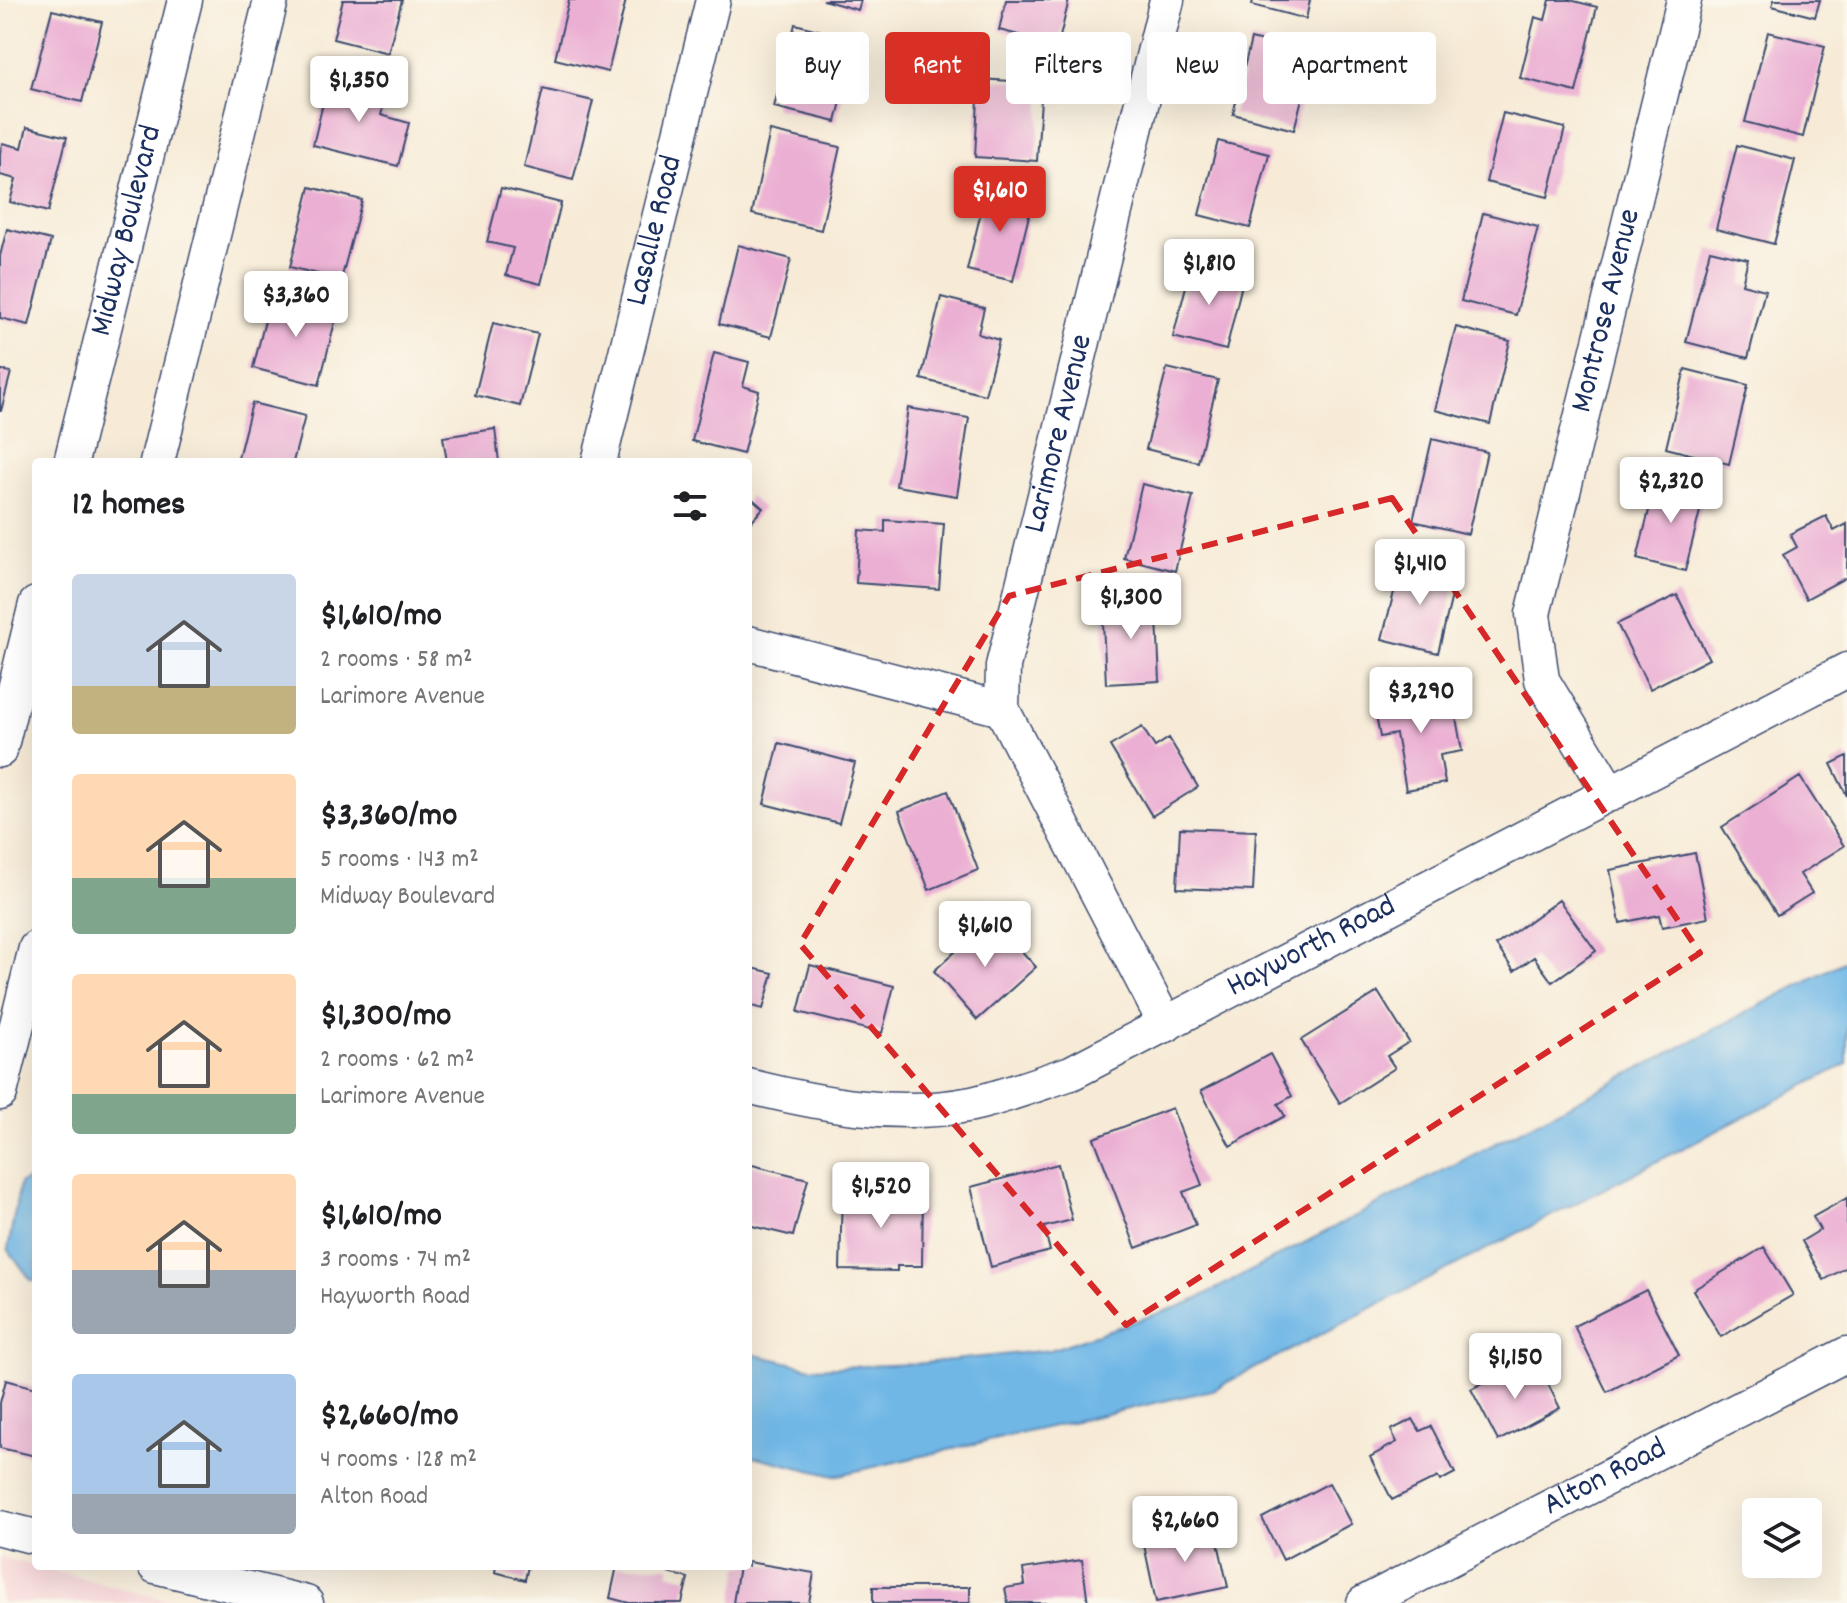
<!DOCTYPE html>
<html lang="en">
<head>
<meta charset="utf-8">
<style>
  body { margin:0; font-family:Dekko,sans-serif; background:#f6f6f6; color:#202124; height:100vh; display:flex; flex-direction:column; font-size:30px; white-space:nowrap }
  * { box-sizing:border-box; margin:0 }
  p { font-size:26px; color:#757577 }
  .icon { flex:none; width:44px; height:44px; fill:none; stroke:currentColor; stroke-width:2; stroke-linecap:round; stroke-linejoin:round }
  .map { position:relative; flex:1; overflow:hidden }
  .sheet { position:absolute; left:32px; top:458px; width:720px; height:1112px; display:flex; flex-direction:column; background:#fff; border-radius:8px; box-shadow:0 8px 32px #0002 }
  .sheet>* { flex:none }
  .top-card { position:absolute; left:776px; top:32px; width:760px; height:72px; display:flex; gap:16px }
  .fabs { position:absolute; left:1742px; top:1498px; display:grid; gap:16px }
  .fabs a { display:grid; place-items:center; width:80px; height:80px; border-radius:8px; background:#fff; box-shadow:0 8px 32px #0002; font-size:40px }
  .price { position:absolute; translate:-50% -68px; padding:0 18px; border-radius:8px; background:#fff; color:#222; font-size:26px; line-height:52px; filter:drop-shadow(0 2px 4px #0008) }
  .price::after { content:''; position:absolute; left:50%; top:48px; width:24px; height:18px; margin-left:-12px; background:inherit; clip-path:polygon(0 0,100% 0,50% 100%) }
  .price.current { background:#d93025; color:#fff }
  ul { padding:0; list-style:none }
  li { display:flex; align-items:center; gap:24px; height:200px; padding:0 40px }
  li span { display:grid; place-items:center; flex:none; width:224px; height:160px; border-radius:8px; color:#555 }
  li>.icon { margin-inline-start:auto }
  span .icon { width:96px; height:96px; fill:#fffc; stroke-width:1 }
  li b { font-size:34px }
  h2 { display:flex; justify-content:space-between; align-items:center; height:96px; padding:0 40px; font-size:34px }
  .tag { padding:0 28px; border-radius:8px; background:#fff; box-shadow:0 8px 32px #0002; font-size:28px; line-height:72px }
  .tag.current { background:#d93025; color:#fff }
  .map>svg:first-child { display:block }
  .built { fill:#f7cfd5 }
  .water { fill:#6fb7e6; stroke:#4573a2; stroke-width:2 }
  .building { fill:#ebafd3 }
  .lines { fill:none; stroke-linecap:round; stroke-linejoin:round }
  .minor-casing { stroke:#3c4b70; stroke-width:37 }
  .minor { stroke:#fff; stroke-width:34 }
  .marked { fill:none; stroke:#d62828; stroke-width:6; stroke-dasharray:16 10; stroke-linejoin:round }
  .labels { text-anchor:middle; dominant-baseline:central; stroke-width:8; stroke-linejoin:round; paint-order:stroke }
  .street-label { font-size:32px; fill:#1b2f5e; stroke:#fbf7ec }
</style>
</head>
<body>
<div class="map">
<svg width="1847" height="1603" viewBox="0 0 1847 1603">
  <rect width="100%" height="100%" fill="#fbf7ec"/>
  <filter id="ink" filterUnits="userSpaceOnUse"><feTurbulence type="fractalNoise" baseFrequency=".0125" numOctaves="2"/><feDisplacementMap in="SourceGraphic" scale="16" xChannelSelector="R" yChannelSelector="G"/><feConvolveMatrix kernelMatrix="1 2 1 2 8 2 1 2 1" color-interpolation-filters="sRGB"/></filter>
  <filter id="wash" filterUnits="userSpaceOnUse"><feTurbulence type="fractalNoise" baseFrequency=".006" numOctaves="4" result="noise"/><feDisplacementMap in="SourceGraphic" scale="32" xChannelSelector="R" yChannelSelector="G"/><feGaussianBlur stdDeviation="1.8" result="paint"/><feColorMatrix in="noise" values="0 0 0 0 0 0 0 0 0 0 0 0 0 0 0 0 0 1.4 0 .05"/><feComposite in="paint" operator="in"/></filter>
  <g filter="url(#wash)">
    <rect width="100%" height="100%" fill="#f7ebd7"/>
    <path class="built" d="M0,1557L178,1603H0Z"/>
    <path class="water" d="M1847,960V1064L1212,1390L834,1476L748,1455V1353L812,1368L914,1364L1050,1350L1189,1303Z
      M36,1177V1281L31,1280L8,1249L20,1183Z"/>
    <g id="blocks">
      <path class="building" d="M343,0H402L388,53L333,39Z
        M569,0H626L608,72L555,59Z
        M823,0H861L858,10Z
        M1006,0H1069L1058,45L999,30Z
        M1253,0H1310L1306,19L1252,5Z
        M1550,0H1570L1597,7L1576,92L1520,78L1535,17L1545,20Z
        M1774,0H1820L1815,17L1772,6Z
        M52,10L102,22L82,102L31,89Z
        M795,24L856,40L836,122L774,107Z
        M1768,32L1825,46L1803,137L1745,122Z
        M1251,39L1313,55L1294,130L1233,114Z
        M329,78L387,92L381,115L409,123L398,166L313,145Z
        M979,79L1042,83L1037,161L975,157Z
        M543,89L593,101L573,180L524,167Z
        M1503,113L1565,128L1548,197L1486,182Z
        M27,127L67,137L48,212L10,202L16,179L0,175V153L2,143L22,148Z
        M770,131L840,147L821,230L752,214Z
        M1218,141L1269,154L1250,228L1199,215Z
        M1737,145L1795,160L1774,244L1716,229Z
        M310,187L362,200L341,280L290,267Z
        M987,187L1033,199L1013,281L967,270Z
        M501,188L561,203L541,284L506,275L513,248L487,242Z
        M1483,213L1538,227L1516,315L1461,301Z
        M7,229L51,240L29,325L0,318V256Z
        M738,245L791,259L771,337L719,324Z
        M1710,250L1748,259L1742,284L1765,290L1748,358L1686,342Z
        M1192,263L1244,276L1226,350L1173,337Z
        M272,293L338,310L319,385L253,368Z
        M941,297L984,308L978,334L999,340L985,395L921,379Z
        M493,323L538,334L520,406L475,395Z
        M1456,327L1510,341L1490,424L1435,410Z
        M714,353L749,362L743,386L759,391L743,454L692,441Z
        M1167,368L1218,380L1198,462L1146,449Z
        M1685,369L1748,385L1729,464L1666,448Z
        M0,370L11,372L1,411H0Z
        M252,403L305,416L293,462H237Z
        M908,408L969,418L957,496L896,486Z
        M495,429L499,462H447L443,437Z
        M1432,439L1487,452L1468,534L1413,521Z
        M1657,478L1705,491L1685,571L1637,559Z
        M1142,484L1193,496L1175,571L1124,558Z
        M748,495L763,508L748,525Z
        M1826,516L1834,531L1847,524V577L1806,599L1783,555L1797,547L1790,534Z
        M885,520L944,524L939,589L856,583L859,530L885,532Z
        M1402,561L1457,575L1438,653L1382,639Z
        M1677,595L1709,659L1650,689L1617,624Z
        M1156,598L1160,681L1106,684L1102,601Z
        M1451,690L1462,751L1440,755L1445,783L1406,790L1396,734L1380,737L1374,704Z
        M1142,727L1155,747L1169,738L1198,787L1152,816L1110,746Z
        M779,743L855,763L839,823L764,804Z
        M1847,756V796L1831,764Z
        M1800,777L1844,846L1800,874L1812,893L1777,915L1722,827Z
        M948,791L978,870L929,890L899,811Z
        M1180,828L1256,831L1253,891L1177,888Z
        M1695,853L1708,918L1662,927L1659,915L1620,923L1610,870Z
        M1559,900L1596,951L1552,982L1534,957L1514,971L1496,945Z
        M992,918L1036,967L977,1020L934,971Z
        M810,965L894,986L882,1033L798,1012Z
        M748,967L773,973L763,1009L748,1005Z
        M1378,992L1409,1042L1387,1056L1395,1068L1340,1103L1301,1040Z
        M1270,1054L1292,1096L1278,1104L1285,1116L1230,1146L1201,1091Z
        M1172,1108L1202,1185L1183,1192L1196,1225L1136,1248L1094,1138Z
        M748,1164L808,1179L793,1236L748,1225Z
        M1058,1164L1072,1220L1044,1227L1050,1251L991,1267L971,1187Z
        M842,1191L923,1192L922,1266H897V1271L840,1270Z
        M1847,1198V1267L1824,1280L1802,1241L1820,1230L1813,1217Z
        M1764,1247L1793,1295L1721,1337L1693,1290Z
        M1646,1290L1679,1355L1607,1392L1574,1326Z
        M1512,1368L1545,1378L1560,1408L1498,1441L1471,1389Z
        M6,1380L36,1388V1456L0,1448V1403Z
        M1413,1419L1420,1431L1431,1426L1455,1473L1440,1481L1438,1477L1392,1500L1370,1457L1397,1442L1391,1430Z
        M1329,1483L1351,1524L1283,1560L1262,1518Z
        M1214,1525L1228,1587L1156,1602L1143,1540Z
        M1082,1560L1088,1603H1008L1005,1588L1025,1585L1023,1569Z
        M748,1562L814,1573L809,1603H733L739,1566H748Z
        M496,1566H528L525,1580L495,1572Z
        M617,1566H670L668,1573L688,1578L682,1603H629L610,1598Z
        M873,1587H970V1603H873Z"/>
    </g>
  </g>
  <g filter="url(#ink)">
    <use href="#blocks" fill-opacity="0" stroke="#3c4b70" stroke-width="2"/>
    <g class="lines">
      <defs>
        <g id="minor">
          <path id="s1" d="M71,462L185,0"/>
          <path d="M157,462L271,0"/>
          <path id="s2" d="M599,462L713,0"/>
          <path d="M748,643L1002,709"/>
          <path d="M0,750L36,604"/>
          <path id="s3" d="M1611,794L1542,680L1533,614L1684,0"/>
          <path id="s4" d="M1166,1025L1002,709L1003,666L1167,0"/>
          <path id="s5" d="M748,1086C820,1104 897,1119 972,1104C1003,1097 1040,1083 1071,1073L1847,670"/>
          <path d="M0,1093L36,948"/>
          <path d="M0,1528L36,1537"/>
          <path d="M155,1566L306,1603"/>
          <path id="s6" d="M1364,1603L1847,1354"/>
        </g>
      </defs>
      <use href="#minor" class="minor-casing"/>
      <use href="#minor" class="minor"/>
    </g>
  </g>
  <path class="marked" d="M1392,498L1700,953L1126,1325L800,944L1009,596Z"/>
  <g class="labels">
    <g class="street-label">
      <text stroke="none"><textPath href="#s1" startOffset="238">Midway Boulevard</textPath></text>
      <text stroke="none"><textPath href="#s2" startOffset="238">Lasalle Road</textPath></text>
      <text stroke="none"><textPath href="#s3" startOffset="512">Montrose Avenue</textPath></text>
      <text stroke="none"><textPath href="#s4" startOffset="638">Larimore Avenue</textPath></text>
      <text stroke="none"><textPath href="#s5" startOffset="602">Hayworth Road</textPath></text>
      <text stroke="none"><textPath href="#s6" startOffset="272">Alton Road</textPath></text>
    </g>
  </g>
</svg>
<div class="fabs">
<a><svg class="icon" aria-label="layers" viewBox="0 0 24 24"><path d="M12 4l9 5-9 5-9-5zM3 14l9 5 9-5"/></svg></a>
</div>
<b class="price" style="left:359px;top:124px">$1,350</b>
<b class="price current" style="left:1000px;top:234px">$1,610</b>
<b class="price" style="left:1209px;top:307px">$1,810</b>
<b class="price" style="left:296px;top:339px">$3,360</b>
<b class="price" style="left:1671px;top:525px">$2,320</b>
<b class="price" style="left:1420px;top:607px">$1,410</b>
<b class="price" style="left:1131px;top:641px">$1,300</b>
<b class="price" style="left:1421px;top:735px">$3,290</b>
<b class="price" style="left:985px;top:969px">$1,610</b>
<b class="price" style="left:881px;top:1230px">$1,520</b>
<b class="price" style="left:1515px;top:1401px">$1,150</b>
<b class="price" style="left:1185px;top:1564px">$2,660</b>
<div class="top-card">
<a class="tag">Buy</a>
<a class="tag current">Rent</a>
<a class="tag">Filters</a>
<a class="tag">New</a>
<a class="tag">Apartment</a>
</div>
<section class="sheet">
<h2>12 homes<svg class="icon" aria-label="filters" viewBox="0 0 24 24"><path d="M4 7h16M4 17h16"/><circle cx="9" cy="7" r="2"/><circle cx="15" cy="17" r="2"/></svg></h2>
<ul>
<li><span style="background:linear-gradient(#c9d6e8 70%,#c2b280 0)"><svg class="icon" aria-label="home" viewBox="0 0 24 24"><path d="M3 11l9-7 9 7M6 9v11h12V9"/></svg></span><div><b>$1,610/mo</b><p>2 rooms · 58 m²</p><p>Larimore Avenue</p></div></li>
<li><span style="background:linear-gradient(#ffd9b3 65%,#7fa58c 0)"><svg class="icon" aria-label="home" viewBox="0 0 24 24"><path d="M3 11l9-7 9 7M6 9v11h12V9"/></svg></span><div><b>$3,360/mo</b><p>5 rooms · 143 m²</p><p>Midway Boulevard</p></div></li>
<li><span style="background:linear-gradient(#ffd9b3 75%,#7fa58c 0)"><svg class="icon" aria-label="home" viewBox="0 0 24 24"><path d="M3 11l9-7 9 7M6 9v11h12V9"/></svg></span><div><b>$1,300/mo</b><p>2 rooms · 62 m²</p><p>Larimore Avenue</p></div></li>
<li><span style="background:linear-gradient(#ffd9b3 60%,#9aa5b1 0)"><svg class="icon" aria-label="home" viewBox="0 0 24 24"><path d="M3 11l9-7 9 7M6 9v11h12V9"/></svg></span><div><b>$1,610/mo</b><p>3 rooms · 74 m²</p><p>Hayworth Road</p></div></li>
<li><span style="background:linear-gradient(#a9c7e8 75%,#9aa5b1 0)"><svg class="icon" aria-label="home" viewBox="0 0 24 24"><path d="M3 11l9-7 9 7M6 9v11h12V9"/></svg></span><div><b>$2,660/mo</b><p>4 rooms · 128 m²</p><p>Alton Road</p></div></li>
</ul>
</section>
</div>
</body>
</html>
